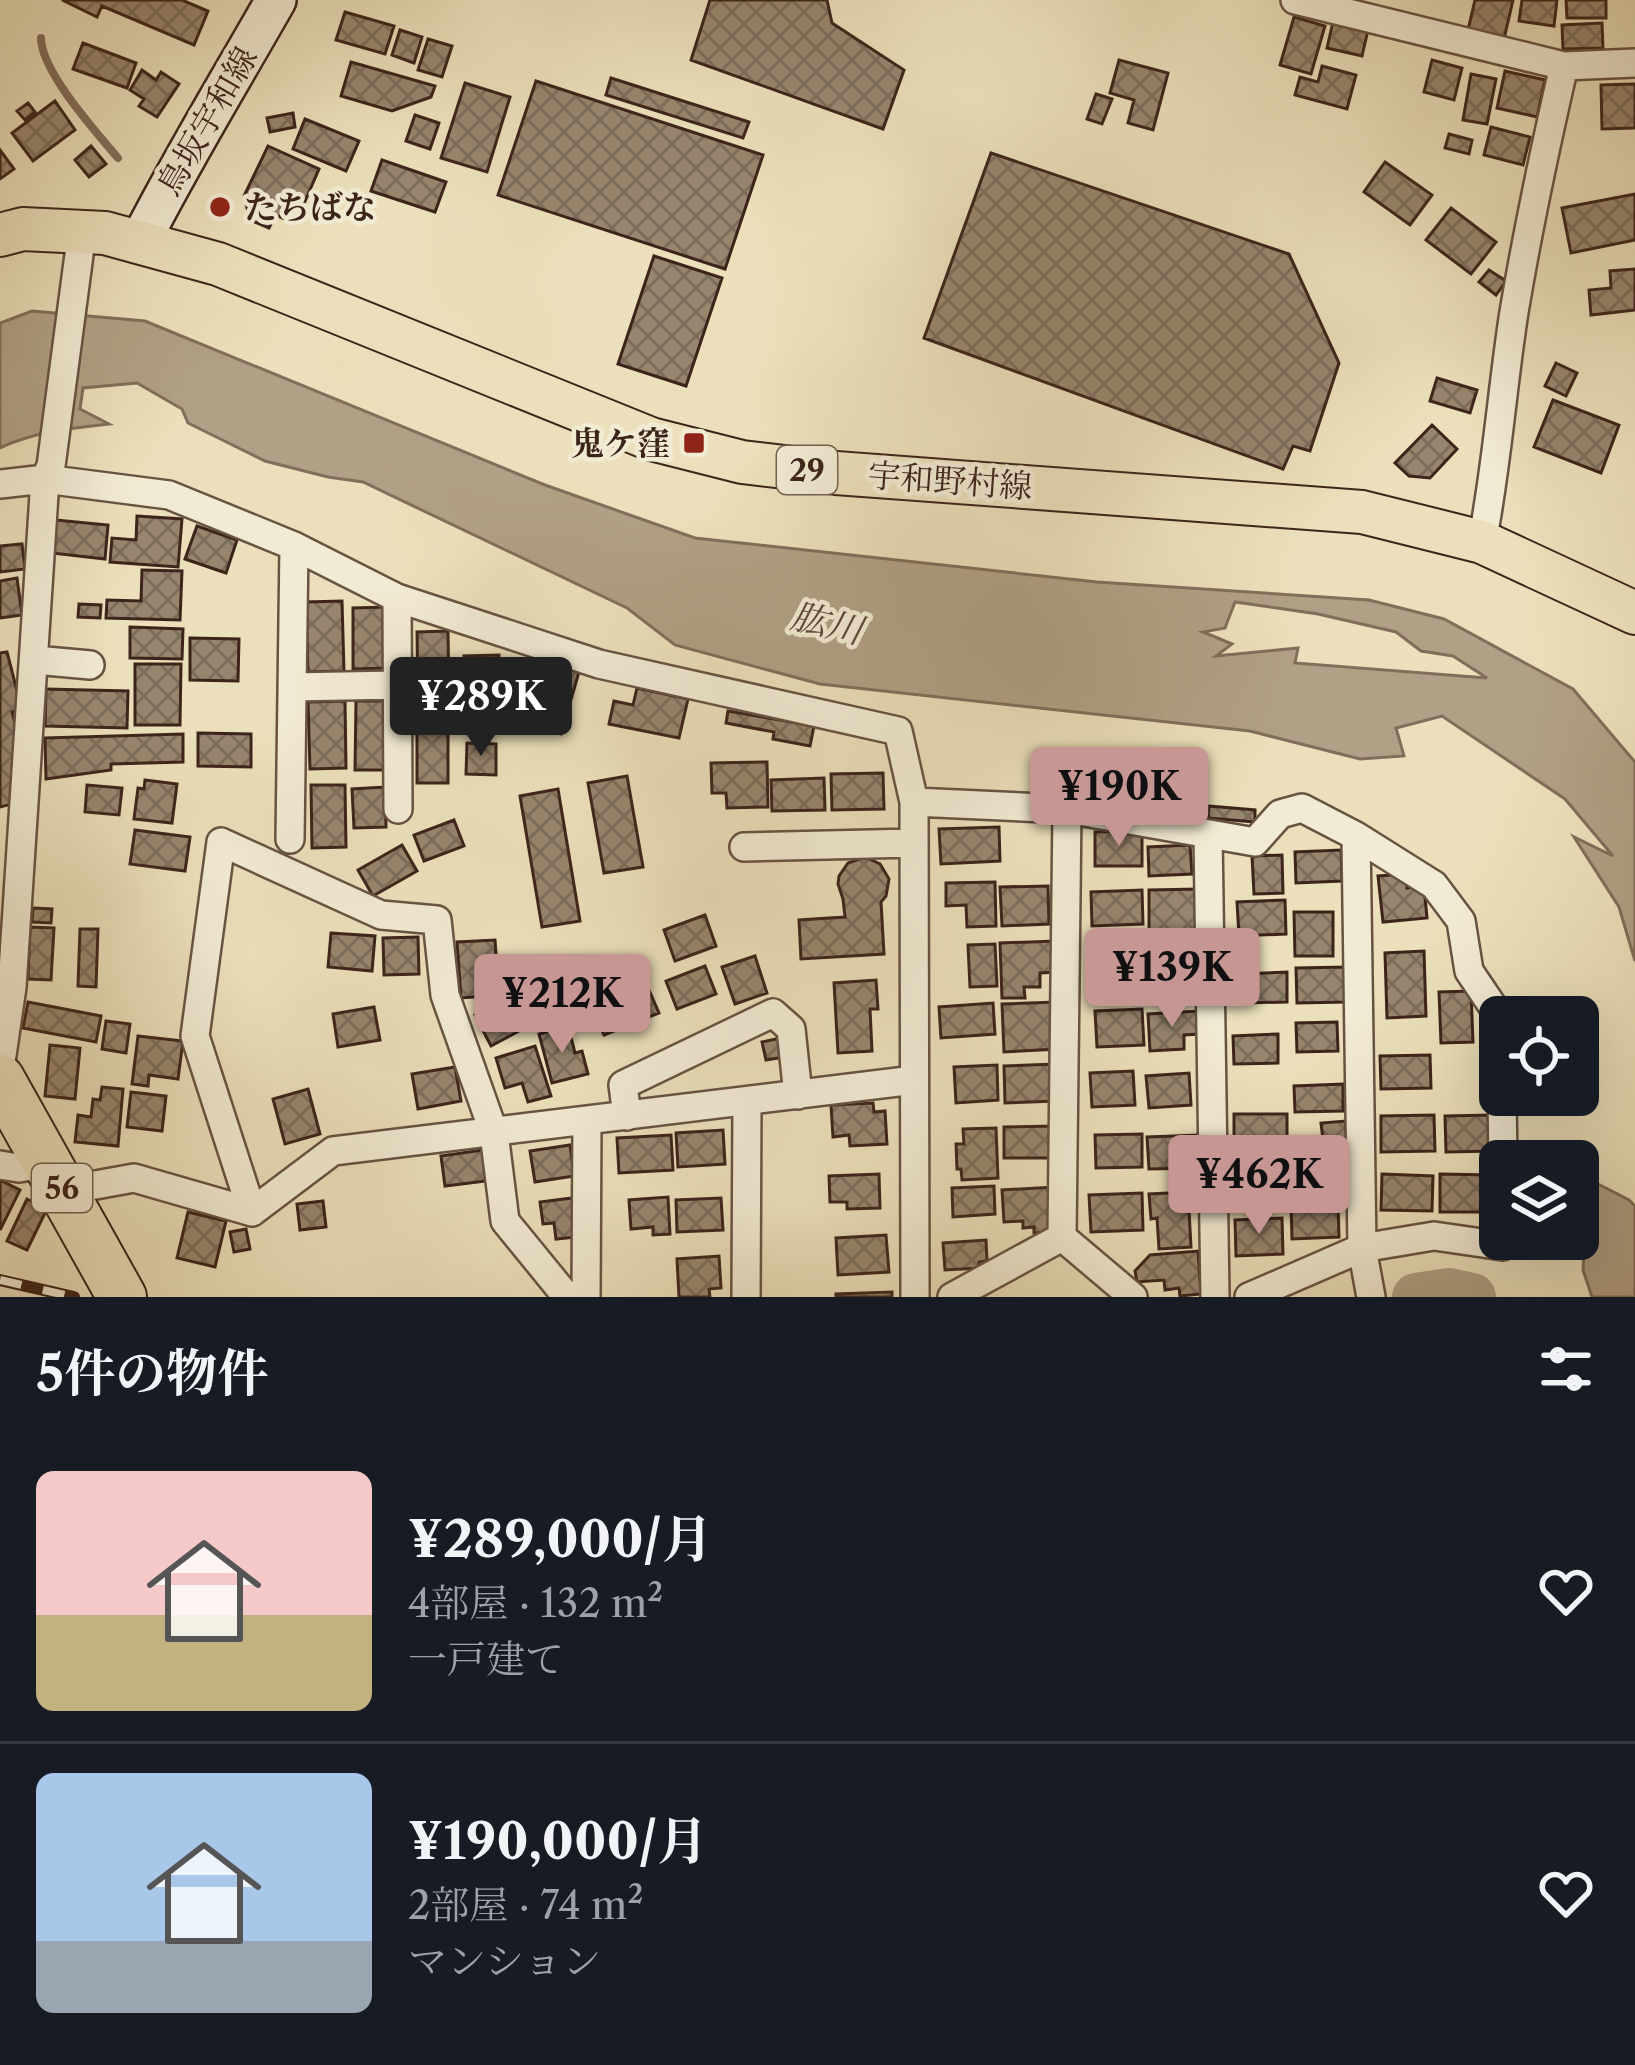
<!DOCTYPE html>
<html lang="ja">
<head>
<meta charset="utf-8">
<style>
  body { margin:0; font-family:"Libre Caslon Text","Noto Serif JP",serif; background:#242831; color:#f1f3f6; height:100vh; display:flex; flex-direction:column; font-size:45px; white-space:nowrap }
  * { box-sizing:border-box; margin:0 }
  p { font-size:39px; color:#9ea1a6 }
  .icon { flex:none; width:66px; height:66px; fill:none; stroke:currentColor; stroke-width:2; stroke-linecap:round; stroke-linejoin:round }
  .map { position:relative; height:1297px; overflow:hidden }
  .sheet { display:flex; flex-direction:column; background:#171b24; flex:1 }
  .sheet>* { flex:none }
  .fabs { position:absolute; left:1479px; top:996px; display:grid; gap:24px }
  .fabs a { display:grid; place-items:center; width:120px; height:120px; border-radius:18px; background:#171b24; box-shadow:0 12px 48px #0002; font-size:60px }
  .price { position:absolute; translate:-50% -102px; padding:0 27px; border-radius:12px; background:#c59692; color:#111; font-size:39px; line-height:78px; filter:drop-shadow(0 3px 6px #0008) }
  .price::after { content:''; position:absolute; left:50%; top:72px; width:36px; height:27px; margin-left:-18px; background:inherit; clip-path:polygon(0 0,100% 0,50% 100%) }
  .price.active { background:#222; color:#fff }
  ul { padding:0; list-style:none }
  li { display:flex; align-items:center; gap:36px; height:300px; padding:0 36px }
  li+li { border-top:3px solid #363941 }
  li span { display:grid; place-items:center; flex:none; width:336px; height:240px; border-radius:18px; color:#555 }
  li>.icon { margin-inline-start:auto }
  span .icon { width:144px; height:144px; fill:#fffc; stroke-width:1 }
  li b { font-size:51px }
  h2 { display:flex; justify-content:space-between; align-items:center; height:144px; padding:0 36px; font-size:51px }
  .map>svg:first-child { display:block }
  .water { fill:#b0a085; stroke:#826e5b; stroke-width:3; fill-rule:evenodd }
  .lines { fill:none; stroke-linecap:round; stroke-linejoin:round }
  .stream { stroke:#826e5b; stroke-width:8 }
  .river { stroke:#b0a085; stroke-width:48 }
  .building { fill:url(#building-cross-hatch); stroke:#3d241b; stroke-width:3 }
  .street-casing { stroke:#685343; stroke-width:32 }
  .secondary-casing { stroke:#3d241b; stroke-width:44 }
  .primary-casing { stroke:#3d241b; stroke-width:46 }
  .highway-casing { stroke:#3d241b; stroke-width:52 }
  .street { stroke:#f2ebd3; stroke-width:27 }
  .secondary { stroke:#f2ebd3; stroke-width:39 }
  .primary { stroke:#ebe0bb; stroke-width:42 }
  .highway { stroke:#ebe0bb; stroke-width:48 }
  .rail-casing { stroke:#3d241b; stroke-width:12 }
  .rail { stroke:#f2ebd3; stroke-width:8; stroke-dasharray:22; stroke-linecap:butt }
  .poi-dot { fill:#8f2418; stroke:#f2ebd3; stroke-width:4.5 }
  .labels { text-anchor:middle; dominant-baseline:central; stroke-width:9; stroke-linejoin:round; paint-order:stroke }
  .shield { fill:#f2ebd3; stroke:#736052; stroke-width:3 }
  .shield-label { font-size:30px; font-weight:bold; fill:#3d241b }
  .street-label { font-size:33px; fill:#3d241b; stroke:#f2ebd3 }
  .poi-label { font-size:33px; font-weight:bold; fill:#3d241b; stroke:#f2ebd3; text-anchor:start }
  .water-label { font-size:36px; font-style:italic; fill:#60493b; stroke:#f2ebd3 }
</style>
</head>
<body>
<div class="map">
<svg width="1635" height="1297" viewBox="0 0 1635 1297">
  <defs>
    <pattern id="building-cross-hatch" width="8" height="8" patternUnits="userSpaceOnUse" patternTransform="scale(3)"><rect width="8" height="8" fill="#97866e"/><path d="M0 0l8 8M0 8l8-8" fill="none" stroke="#7c6d5a"/></pattern>
  </defs>
  <rect width="100%" height="100%" fill="#ebe0bb"/>
  <filter id="stains"><feTurbulence type="fractalNoise" baseFrequency=".00167" numOctaves="4"/><feColorMatrix values="0 0 0 0 .2 0 0 0 0 .09 0 0 0 0 .02 0 0 0 .5 -.17"/></filter>
  <radialGradient id="worn" r=".72"><stop offset=".6" stop-color="#630" stop-opacity="0"/><stop offset="1" stop-color="#630" stop-opacity=".3"/></radialGradient>
  <path class="water" d="M32,311L145,321L545,485L695,538L1097,582L1369,600L1444,619L1573,689L1635,762V961L1619,907L1574,837L1613,856L1565,799L1442,716L1396,728L1404,756L1360,759L1250,731L820,684L675,645L627,608L363,482L328,477L265,461L188,423L182,409L137,383L83,388L80,409L109,424C73,428 32,432 0,448V323ZM1235,602L1318,614L1396,632L1421,651L1453,656L1487,678L1295,663L1298,648L1216,656L1232,644L1203,632L1225,628Z
    M1598,1184L1629,1200L1635,1206V1297H1592L1583,1270L1587,1194Z"/>
  <g class="lines">
    <path class="stream" d="M41,38C41,71 96,132 118,158"/>
    <path class="river" d="M1416,1297L1449,1292L1472,1297"/>
  </g>
  <path class="building" d="M62,0H182L208,11L194,45L102,6L97,17Z
    M710,0H827L832,23L904,70L883,129L691,60Z
    M1475,0H1513L1504,39L1468,30Z
    M1522,0H1557L1554,26L1519,21Z
    M1566,0H1606V18H1567Z
    M345,12L394,26L385,54L336,40Z
    M1294,17L1325,26L1311,74L1280,65Z
    M1333,22L1368,30L1362,56L1327,48Z
    M1602,23L1603,48L1563,49L1562,25Z
    M400,30L422,37L414,63L392,55Z
    M428,39L452,46L442,77L418,70Z
    M83,43L136,63L127,88L73,69Z
    M1119,60L1168,73L1153,130L1128,123L1134,100L1110,93Z
    M1432,60L1462,68L1454,100L1424,92Z
    M351,62L435,86L431,97L392,111L341,96Z
    M1322,66L1356,75L1347,109L1295,95L1300,77L1318,82Z
    M142,70L156,80L161,72L179,84L157,117L139,106L144,99L130,90Z
    M1505,71L1545,80L1537,117L1497,108Z
    M1471,74L1496,79L1487,124L1463,120Z
    M611,78L749,122L743,138L606,95Z
    M536,81L763,155L725,269L498,195Z
    M465,83L510,97L487,172L441,158Z
    M1635,84V128L1602,129L1601,85Z
    M1096,94L1112,99L1102,124L1087,119Z
    M55,101L75,130L33,161L12,133Z
    M28,103L35,112L25,120L17,111Z
    M293,113L295,127L270,132L267,118Z
    M415,115L439,123L430,149L406,141Z
    M305,119L359,141L346,171L293,149Z
    M1491,127L1530,137L1523,165L1484,155Z
    M1449,134L1472,140L1469,154L1445,148Z
    M91,146L106,164L89,177L75,160Z
    M268,146L319,169L302,208L295,204L288,220L275,215L269,228L250,220L244,196Z
    M0,150L14,169L0,179Z
    M991,153L1289,254L1339,363L1310,451L1293,446L1283,469L924,338Z
    M382,160L446,182L435,212L371,191Z
    M1385,162L1432,195L1410,225L1364,192Z
    M1635,194V240L1571,253L1562,208Z
    M1451,208L1496,242L1471,274L1426,240Z
    M654,256L722,278L686,386L618,364Z
    M1635,269V310L1591,315L1589,290L1611,288L1610,271Z
    M1489,270L1506,281L1496,295L1479,282Z
    M1556,363L1577,373L1566,396L1545,386Z
    M1437,378L1477,390L1470,413L1430,401Z
    M1553,400L1619,425L1601,473L1534,447Z
    M1432,425L1457,449L1430,478L1409,476L1395,463Z
    M137,516L182,519L178,567L110,562L112,538L136,540Z
    M56,520L108,525L105,559L52,553Z
    M197,526L237,540L226,573L185,559Z
    M22,544L25,569L0,572V546Z
    M142,570L182,571L180,620L106,618L107,600L141,601Z
    M17,578L22,615L0,618V581Z
    M342,601L344,671L308,672L306,602Z
    M79,604L101,605L100,618L78,617Z
    M387,607L389,668L353,669V608Z
    M130,627L183,629L182,659L130,658Z
    M448,631L449,699H418L417,632Z
    M190,638L239,639L238,681L190,680Z
    M7,652L22,710L12,712L19,738L12,769L20,802L0,807V653Z
    M499,655L500,721L466,722L464,656Z
    M548,663L579,672L561,734L530,725Z
    M135,664H181L180,725H135Z
    M637,688L688,699L679,738L609,724L614,701L633,705Z
    M46,689L128,691L127,728L45,726Z
    M345,701L346,768L310,769L308,702Z
    M356,701H390L389,770H355Z
    M728,711L814,726L810,746L773,739L774,732L726,723Z
    M417,714H448V783H417Z
    M198,733L251,734V767L198,766Z
    M183,734V762L111,764V770L46,779L45,738Z
    M467,743L496,744V775L466,774Z
    M767,762L768,807L727,808L726,793H712L711,763Z
    M883,773L884,809L832,810L831,774Z
    M627,776L643,867L604,873L588,783Z
    M824,778L825,810L772,811L771,780Z
    M145,780L177,784L172,823L134,819L138,788L144,789Z
    M87,785L122,788L119,815L85,812Z
    M311,785H345L346,847L312,848Z
    M385,787L386,827L354,828L352,789Z
    M558,789L580,921L542,927L520,796Z
    M1209,806L1255,810V822L1208,818Z
    M454,820L464,846L424,861L414,835Z
    M999,827L1000,861L941,864L939,829Z
    M135,830L190,837L185,871L130,864Z
    M1142,831V866H1095V832Z
    M402,845L417,871L373,896L358,870Z
    M1190,845L1192,874L1149,876L1148,847Z
    M1341,850L1342,881L1296,883L1295,852Z
    M1282,855L1283,893L1254,894L1252,856Z
    M865,857L880,864L889,879L886,896L881,902L884,954L801,959L799,920L845,917L843,899L838,884L839,876L848,863Z
    M1406,874L1407,888L1424,886L1427,918L1383,922L1378,876Z
    M995,882L996,926L967,927L966,905L946,906V883Z
    M1048,886L1049,924L1002,926L1000,887Z
    M1198,889L1199,933L1149,934V890Z
    M1142,890L1143,924L1092,926L1091,892Z
    M1285,900L1286,934L1239,936L1237,902Z
    M33,908L52,909L51,923L32,922Z
    M1294,912H1333V956H1295Z
    M705,915L716,946L675,961L664,930Z
    M30,927L54,928L51,980L28,979Z
    M80,929H98L96,987L78,986Z
    M331,933L375,936L372,971L328,967Z
    M418,937L419,974L384,975L383,938Z
    M495,940L499,995L461,998L457,942Z
    M1056,941L1057,972L1040,973V987H1024L1025,998H1002L1000,943Z
    M995,944L997,986L970,987L968,945Z
    M1088,951H1141V983H1088Z
    M1424,951L1426,1016L1387,1018L1385,953Z
    M1198,952L1199,987L1149,988L1148,953Z
    M755,956L767,993L735,1004L722,967Z
    M705,966L716,994L677,1009L666,981Z
    M1346,967L1347,1002L1297,1003L1296,968Z
    M1287,972V1002L1242,1003L1241,974Z
    M876,980L878,1009H870L872,1051L838,1053L834,983Z
    M645,981L659,1013L604,1035L590,1003Z
    M1471,991L1473,1042L1441,1043L1439,992Z
    M518,993L534,1023L491,1046L475,1015Z
    M28,1002L101,1016L96,1042L23,1028Z
    M1056,1002L1058,1049L1004,1052L1002,1004Z
    M993,1003L995,1034L941,1038L939,1007Z
    M374,1007L380,1040L338,1047L333,1014Z
    M1142,1009L1144,1045L1097,1047L1095,1011Z
    M1199,1011L1200,1034L1184,1035V1049L1150,1051L1148,1014Z
    M106,1021L130,1024L126,1053L102,1049Z
    M1337,1022L1338,1051L1297,1052L1296,1023Z
    M568,1026L575,1053L582,1051L588,1074L552,1083L539,1034Z
    M1278,1034V1063L1234,1064L1233,1036Z
    M138,1036L183,1041L178,1079L149,1075L148,1086L132,1084Z
    M780,1038L784,1057L766,1060L762,1042Z
    M50,1045L80,1048L75,1099L45,1096Z
    M535,1046L551,1096L528,1102L522,1083L505,1088L496,1058Z
    M1430,1055L1431,1088L1381,1089L1380,1056Z
    M1055,1064L1056,1101L1005,1103L1004,1066Z
    M997,1065L998,1100L956,1103L954,1067Z
    M455,1067L461,1101L418,1109L412,1074Z
    M1133,1071L1135,1105L1092,1107L1090,1073Z
    M1189,1073L1191,1105L1149,1108L1146,1076Z
    M1343,1084V1111L1295,1112L1294,1086Z
    M102,1087L123,1089L118,1146L75,1142L78,1115L91,1117L93,1099L100,1100Z
    M308,1089L320,1134L285,1144L273,1099Z
    M131,1092L166,1096L162,1131L127,1127Z
    M873,1103L874,1112L885,1111L887,1144L850,1146L849,1135L833,1137L831,1105Z
    M1234,1114H1287V1147H1234Z
    M1434,1115L1435,1151L1381,1152V1116Z
    M1492,1115L1493,1151L1446,1152L1445,1116Z
    M1345,1121L1347,1138L1323,1140L1321,1123Z
    M1056,1126L1057,1158H1004V1127Z
    M996,1128L998,1178L962,1180L961,1169H957L956,1144H964L963,1129Z
    M723,1130L725,1164L678,1167L676,1133Z
    M1142,1134V1167L1096,1168L1095,1135Z
    M671,1135L673,1170L619,1173L617,1138Z
    M1199,1135L1200,1168L1149,1169L1147,1137Z
    M570,1145L574,1176L535,1182L530,1151Z
    M1341,1148L1343,1182L1297,1184L1296,1149Z
    M483,1150L486,1181L445,1186L441,1156Z
    M1289,1159L1291,1194L1238,1196L1237,1161Z
    M879,1174L880,1208L847,1209V1202H830L829,1176Z
    M1382,1174L1433,1176L1432,1211L1381,1210Z
    M1440,1174L1490,1175L1489,1212H1440Z
    M0,1180L20,1190L0,1230Z
    M994,1186L995,1214L953,1217L952,1188Z
    M1055,1187L1051,1232L1034,1233V1227L1023,1228V1221L1004,1222L1002,1190Z
    M1188,1192L1191,1247L1159,1249L1157,1218L1151,1219L1149,1194Z
    M1142,1193L1143,1230L1091,1232L1089,1195Z
    M668,1197L670,1234L653,1235V1227L631,1229L629,1200Z
    M572,1198L577,1237L556,1239L554,1223L543,1224L540,1202Z
    M721,1198L723,1230L677,1232L676,1200Z
    M27,1199L47,1209L27,1250L7,1241Z
    M323,1201L326,1227L300,1230L297,1204Z
    M1338,1204L1339,1237L1292,1239L1291,1206Z
    M188,1212L226,1221L215,1267L177,1258Z
    M1282,1218L1283,1254L1236,1256L1235,1220Z
    M246,1229L250,1249L234,1252L230,1232Z
    M886,1235L889,1272L838,1275L836,1238Z
    M986,1240L987,1261L979,1262V1268L945,1270L943,1243Z
    M1198,1251L1201,1294L1180,1296L1179,1288L1165,1290L1164,1280L1137,1282L1135,1271L1150,1255Z
    M719,1256L721,1288L709,1289L710,1297H679L677,1259Z
    M892,1292V1297H836V1294Z"/>
  <g class="lines">
    <defs>
      <path id="street" d="M1295,0L1564,66L1635,63
        M0,484L45,479L169,495L294,546L397,598L599,664L898,731L914,802L915,1297
        M1482,542C1497,466 1502,389 1514,312C1528,229 1545,148 1564,66
        M397,598L398,809
        M35,660L90,665
        M292,687L397,685
        M914,802L1067,809L1255,842L1280,814L1302,808L1356,836L1434,885L1461,921L1469,971L1500,1017
        M1208,835L1215,1297
        M1356,836L1362,1248L1371,1297
        M290,839L294,546
        M744,847L914,843
        M0,1069L12,987L45,479L51,466L82,232
        M1502,1095L1503,1161
        M627,1116L623,1085L773,1013L791,1029L798,1095
        M0,1165L19,1168L49,1163
        M66,1196L90,1186L134,1178L252,1212
        M252,1212L195,1036L221,842L381,915L437,920L445,995L494,1133L505,1221L567,1297
        M252,1212L333,1151L914,1080
        M1062,1237L1067,809
        M586,1297L587,1121
        M746,1297L747,1101
        M952,1297L1062,1237L1133,1297
        M1249,1297L1362,1248L1434,1236L1503,1246V1239"/>
      <path id="secondary" d="M140,242C182,159 230,81 276,0"/>
      <path id="primary" d="M0,235L23,229L105,233L218,264L651,439L742,462L836,473L1362,512L1482,542L1635,613"/>
      <path id="highway" d="M0,1079L122,1297"/>
    </defs>
    <use href="#street" class="street-casing"/>
    <use href="#secondary" class="secondary-casing"/>
    <use href="#primary" class="primary-casing"/>
    <use href="#highway" class="highway-casing"/>
    <use href="#street" class="street"/>
    <use href="#secondary" class="secondary"/>
    <use href="#primary" class="primary"/>
    <use href="#highway" class="highway"/>
    <defs>
      <path id="rail" d="M0,1280L74,1297"/>
    </defs>
    <use href="#rail" class="rail-casing"/>
    <use href="#rail" class="rail"/>
  </g>
  <g class="poi-dot">
    <circle cx="220" cy="207" r="12"/>
    <rect x="682" y="431" width="24" height="24" rx="6"/>
  </g>
  <g class="labels">
    <g class="shield">
      <rect x="777" y="446" width="60" height="48" rx="9"/>
      <rect x="32" y="1164" width="60" height="48" rx="9"/>
    </g>
    <g class="shield-label">
      <text x="807" y="470">29</text>
      <text x="62" y="1188">56</text>
    </g>
    <g class="street-label">
      <text transform="translate(207 121) rotate(-60)">鳥坂宇和線</text>
      <text transform="translate(950 481) rotate(4)">宇和野村線</text>
    </g>
    <g class="poi-label">
      <text x="244" y="207">たちばな</text>
      <text x="670" y="443" text-anchor="end">鬼ケ窪</text>
    </g>
    <g class="water-label">
      <text transform="translate(827 623) rotate(13)">肱川</text>
    </g>
  </g>
  <rect width="100%" height="100%" filter="url(#stains)"/>
  <rect width="100%" height="100%" fill="url(#worn)"/>
</svg>
<div class="fabs">
<a><svg class="icon" aria-label="locate" viewBox="0 0 24 24"><circle cx="12" cy="12" r="6"/><path d="M12 2v4M12 18v4M2 12h4M18 12h4"/></svg></a>
<a><svg class="icon" aria-label="layers" viewBox="0 0 24 24"><path d="M12 4l9 5-9 5-9-5zM3 14l9 5 9-5"/></svg></a>
</div>
<b class="price active" style="left:481px;top:759px">¥289K</b>
<b class="price" style="left:1119px;top:849px">¥190K</b>
<b class="price" style="left:1172px;top:1030px">¥139K</b>
<b class="price" style="left:562px;top:1056px">¥212K</b>
<b class="price" style="left:1259px;top:1237px">¥462K</b>
</div>
<section class="sheet">
<h2>5件の物件<svg class="icon" aria-label="filters" viewBox="0 0 24 24"><path d="M4 7h16M4 17h16"/><circle cx="9" cy="7" r="2"/><circle cx="15" cy="17" r="2"/></svg></h2>
<ul>
<li><span style="background:linear-gradient(#f6c9c9 60%,#c2b280 0)"><svg class="icon" aria-label="home" viewBox="0 0 24 24"><path d="M3 11l9-7 9 7M6 9v11h12V9"/></svg></span><div><b>¥289,000/月</b><p>4部屋 · 132 m²</p><p>一戸建て</p></div><svg class="icon" aria-label="heart" viewBox="0 0 24 24"><path d="M12 20l-8-8c-3-5 5-10 8-4 3-6 11-1 8 4z"/></svg></li>
<li><span style="background:linear-gradient(#a9c7e8 70%,#9aa5b1 0)"><svg class="icon" aria-label="home" viewBox="0 0 24 24"><path d="M3 11l9-7 9 7M6 9v11h12V9"/></svg></span><div><b>¥190,000/月</b><p>2部屋 · 74 m²</p><p>マンション</p></div><svg class="icon" aria-label="heart" viewBox="0 0 24 24"><path d="M12 20l-8-8c-3-5 5-10 8-4 3-6 11-1 8 4z"/></svg></li>
</ul>
</section>
</body>
</html>
